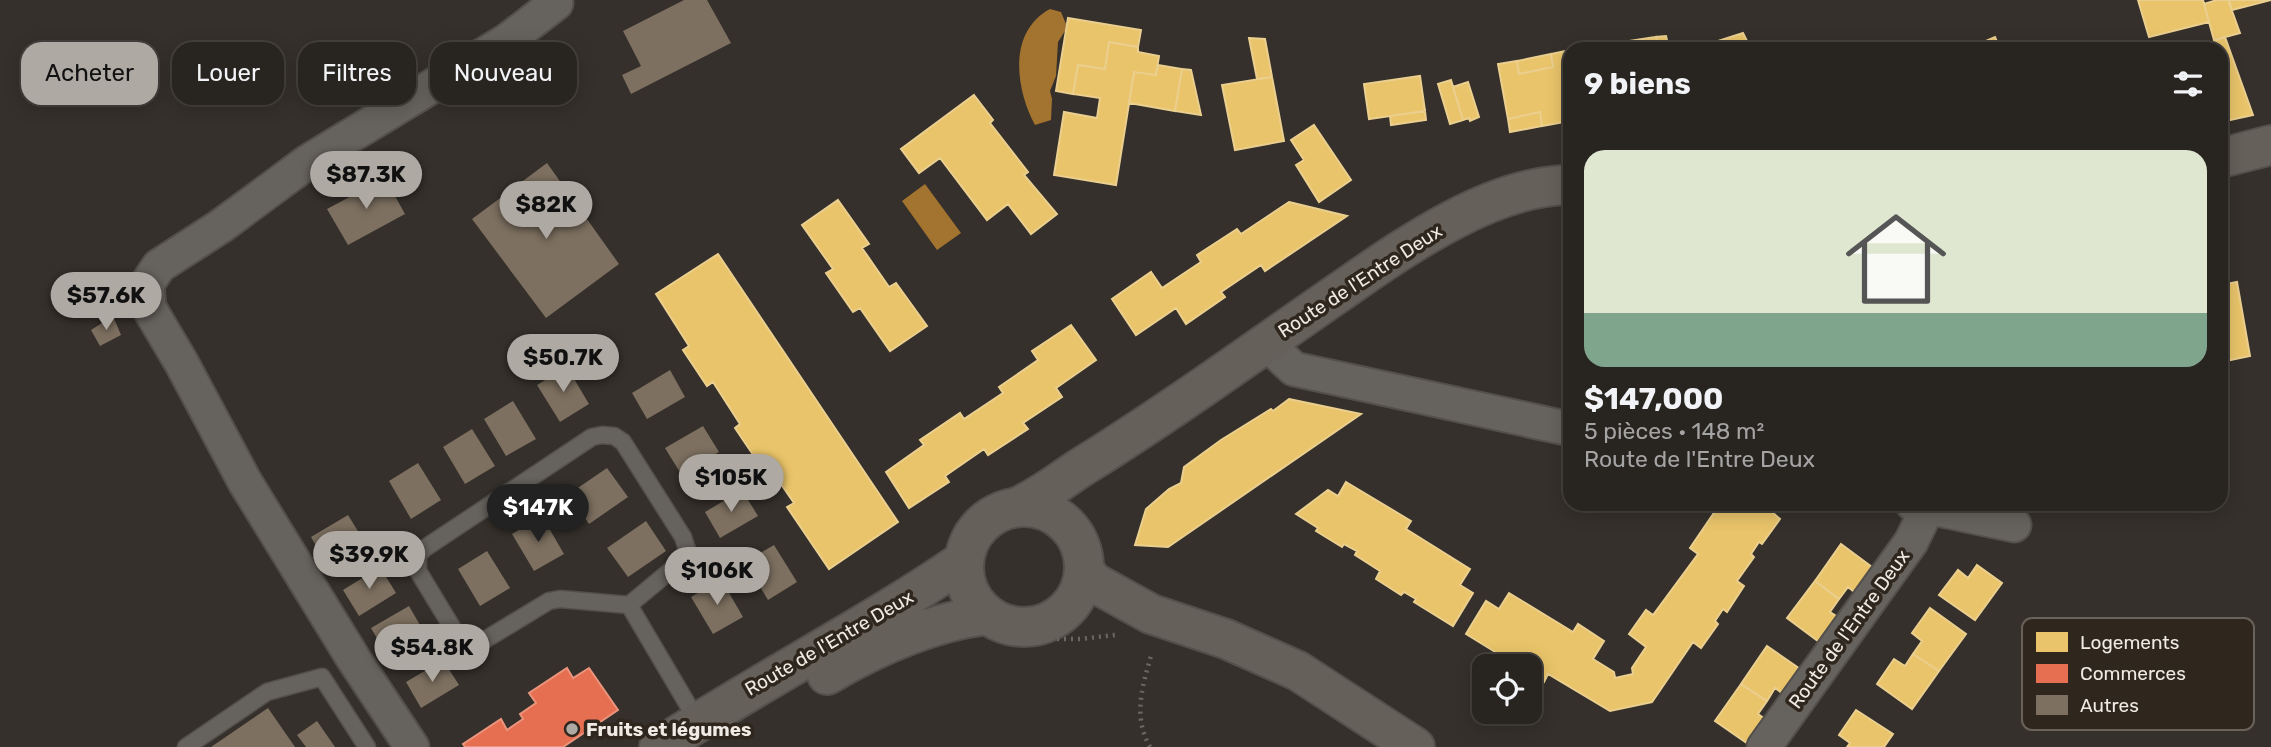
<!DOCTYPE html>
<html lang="fr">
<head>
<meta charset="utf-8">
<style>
  body { margin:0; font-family:Rubik,sans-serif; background:#34302d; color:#f1f3f6; height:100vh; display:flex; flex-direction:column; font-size:26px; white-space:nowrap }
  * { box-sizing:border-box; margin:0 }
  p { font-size:23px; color:#a5a4a5 }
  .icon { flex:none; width:38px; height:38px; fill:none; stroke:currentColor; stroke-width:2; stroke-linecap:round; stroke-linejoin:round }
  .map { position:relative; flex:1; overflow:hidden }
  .details { position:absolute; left:1563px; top:42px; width:665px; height:469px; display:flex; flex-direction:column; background:#282420; border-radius:21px; box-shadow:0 4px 18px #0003,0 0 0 2px #44413e }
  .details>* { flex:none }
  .top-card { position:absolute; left:21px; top:42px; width:665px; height:63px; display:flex; gap:14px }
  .tools { position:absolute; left:1472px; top:654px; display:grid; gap:14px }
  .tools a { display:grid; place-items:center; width:70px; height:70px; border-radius:14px; background:#282420; box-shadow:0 4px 18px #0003,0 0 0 2px #44413e; font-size:35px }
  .price { position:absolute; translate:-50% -60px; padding:0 16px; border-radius:24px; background:#afa9a3; color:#111; font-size:23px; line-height:46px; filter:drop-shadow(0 2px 4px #0008) }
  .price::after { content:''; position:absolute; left:50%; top:42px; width:21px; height:16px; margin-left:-10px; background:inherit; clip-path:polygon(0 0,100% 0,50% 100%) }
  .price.active { background:#222; color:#fff }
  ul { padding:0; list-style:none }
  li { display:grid; align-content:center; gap:14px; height:371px; padding:0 21px }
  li+li { border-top:2px solid #44413e }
  li span { display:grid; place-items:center; height:217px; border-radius:21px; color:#555 }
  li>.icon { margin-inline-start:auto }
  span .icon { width:126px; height:126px; fill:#fffc; stroke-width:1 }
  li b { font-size:30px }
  h2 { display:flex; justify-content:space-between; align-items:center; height:84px; padding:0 21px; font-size:30px }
  .chip { padding:0 24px; border-radius:21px; background:#282420; box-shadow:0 4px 18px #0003,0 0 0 2px #44413e; font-size:24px; line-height:63px }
  .chip.active { background:#afa9a3; color:#111 }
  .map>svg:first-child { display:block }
  .water { fill:#a37330 }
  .homes { fill:#e9c46a; stroke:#ebcf8f; stroke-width:2 }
  .shops { fill:#e76f51; stroke:#ea947d; stroke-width:2 }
  .building { fill:#7d7060 }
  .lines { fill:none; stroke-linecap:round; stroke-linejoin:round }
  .lane-casing { stroke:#534f4a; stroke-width:19 }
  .street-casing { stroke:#534f4a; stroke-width:37 }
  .secondary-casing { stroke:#534f4a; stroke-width:42 }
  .path { stroke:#6b6864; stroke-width:4.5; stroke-dasharray:2 5; stroke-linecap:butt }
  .lane { stroke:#66625e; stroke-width:16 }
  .street { stroke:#66625e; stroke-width:33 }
  .secondary { stroke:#66605a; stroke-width:38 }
  .poi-dot { fill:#afa9a3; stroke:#2f271e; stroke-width:2.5 }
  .labels { text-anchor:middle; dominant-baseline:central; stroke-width:7; stroke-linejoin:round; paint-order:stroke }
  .street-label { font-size:19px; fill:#f0eae4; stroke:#2f271e }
  .poi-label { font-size:19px; font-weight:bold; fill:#f0eae4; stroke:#2f271e; text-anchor:start }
  .key { fill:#2f271e; stroke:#696259; stroke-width:2 }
  .key-label { font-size:19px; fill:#f0eae4 }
</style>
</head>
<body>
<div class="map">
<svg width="2271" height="747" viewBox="0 0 2271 747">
  <rect width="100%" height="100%" fill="#35302b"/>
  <path class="water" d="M1050,9L1061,12L1066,24L1065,31L1058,42L1056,76L1050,91L1052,99L1051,120L1035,125C1016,90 1007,32 1050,9Z
    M925,184L961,233L937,250L902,201Z"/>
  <path class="homes" d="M2138,0H2203L2209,22L2149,37Z
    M2217,0H2228L2240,33L2214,40L2204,4Z
    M2229,0H2271L2232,10Z
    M1068,18L1141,30L1138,47L1109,42L1105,69L1078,65L1073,94L1056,91Z
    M1743,33L1751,49H1714L1712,43Z
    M1666,36L1669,49H1658L1656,37Z
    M1656,37L1658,49H1610L1609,44Z
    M1995,37L2000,49H1967Z
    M2225,37L2253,115L2221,122V125V49H2192Z
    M1249,38L1265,39L1272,77L1257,79Z
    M1109,42L1138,47V52L1159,56L1156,75L1134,72L1116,185L1054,175L1064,112L1097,118L1100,98L1073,94L1078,65L1105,69Z
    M1570,50V121L1542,126L1540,112L1508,119L1498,64L1517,61L1519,74L1553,67L1551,54Z
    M1551,54L1553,67L1519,74L1517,61Z
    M1158,65L1182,69L1175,111L1129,103L1134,72L1156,75Z
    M1182,69L1191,70L1201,115L1175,111Z
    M1420,76L1425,111L1369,119L1364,84Z
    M1272,77L1284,141L1235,150L1222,85Z
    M1451,80L1463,120L1450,124L1438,84Z
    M1468,82L1479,117L1470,121L1469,118L1463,120L1453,87Z
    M974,95L993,120L990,123L1028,172L1024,175L1057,214L1031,234L1008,204L987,220L940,158L919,173L901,149Z
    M1425,111L1426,120L1391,125L1390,116Z
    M1540,112L1542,126L1510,132L1508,119Z
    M1314,125L1351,180L1319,202L1296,165L1304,160L1291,140Z
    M838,200L869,244L862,248L889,287L896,283L927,326L890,351L860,308L853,312L826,273L833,269L802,225Z
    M1289,202L1347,216L1265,271L1261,265L1221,292L1225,297L1186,324L1176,308L1136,335L1112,299L1151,272L1162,288L1201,262L1197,255L1237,229L1241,234Z
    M718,254L898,522L829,569L787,507L794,503L765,461L760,465L735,428L740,424L713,382L707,386L683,350L689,346L656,294Z
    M2237,282L2250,356L2221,362V285Z
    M1071,325L1096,360L1056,388L1062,397L1023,423L1028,429L988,455L984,449L945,476L949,482L909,508L886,472L924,445L920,440L960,413L964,419L1003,393L999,387L1038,360L1032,351Z
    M1289,399L1361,414L1168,547L1135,545L1146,509L1169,489L1181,483L1184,467L1221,440L1271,409L1273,411Z
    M1346,482L1411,521L1406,529L1470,569L1460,585L1473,593L1453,626L1414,602L1416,599L1404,592L1401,595L1376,579L1380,571L1355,555L1357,551L1344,544L1342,547L1316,531L1318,528L1296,514L1328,490L1338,496Z
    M1720,504H1777L1772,512L1780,519L1762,544L1759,542L1751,554L1754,557L1737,581L1744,586L1727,612L1723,609L1715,621L1718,624L1701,648L1693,642L1652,702L1610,711L1548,674L1544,682L1530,673V667H1519V663L1507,655L1505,658L1466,634L1486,601L1499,609L1509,593L1573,632L1578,624L1604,641L1593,659L1614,672L1615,678L1633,674L1632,668L1646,647L1629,634L1646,610L1653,615L1698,554L1690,548Z
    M1841,544L1876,570L1858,595L1848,587L1839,599L1815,581Z
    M1977,565L2002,583L1975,620L1939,595L1958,570L1968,578Z
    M1815,581L1839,599L1830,612L1841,619L1822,644L1787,618Z
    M1930,608L1966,634L1939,671L1913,654L1922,641L1912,633Z
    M1767,646L1803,671L1786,696L1775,688L1767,701L1741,684Z
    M1913,654L1939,671L1912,709L1877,684L1894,659L1905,666Z
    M1741,684L1767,701L1758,714L1768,721L1751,746L1715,721Z
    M1482,692L1484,712H1491L1487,719L1472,708Z
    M1856,710L1893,734L1884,747H1847L1850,743L1839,735Z"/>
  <path class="shops" d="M567,668L573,678L589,668L618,710L563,747H465L463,744L501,719L507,730L523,719L520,714L536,703L529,693Z"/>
  <path class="building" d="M684,0H707L731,43L631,94L622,75L641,66L623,31Z
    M547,163L619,264L546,318L472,219Z
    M385,178L405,214L348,245L327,209Z
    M113,316L121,335L100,346L91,330Z
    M567,367L589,404L560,422L537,385Z
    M670,370L685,397L647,419L632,393Z
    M513,401L536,439L506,456L484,419Z
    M703,426L719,452L681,474L665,448Z
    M472,429L495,466L465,484L443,447Z
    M418,463L441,500L411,519L389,481Z
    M607,468L628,497L589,524L569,494Z
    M742,490L758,516L720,538L705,512Z
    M348,515L364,541L326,563L311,537Z
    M542,516L564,554L534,571L512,534Z
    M646,521L666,551L628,577L607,548Z
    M774,545L797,582L768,600L745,562Z
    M487,551L510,588L480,606L458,569Z
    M380,567L396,593L359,616L343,590Z
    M721,579L743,617L713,634L691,597Z
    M409,606L424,632L386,654L371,628Z
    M443,660L459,685L421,708L406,682Z
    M268,708L295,747H211Z
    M317,721L335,747H306L297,735Z"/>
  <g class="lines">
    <defs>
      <path id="lane" d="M602,435L614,436L623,442L683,537L687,549L682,561L629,605L560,599L549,601L483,641C472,644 466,645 458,637L418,571V555L425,548L592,437Z
        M629,605L698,722
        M186,747L267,692L322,677L367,747"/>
      <path id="street" d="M1269,341L1279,355L1294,369L1570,429
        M1913,504L2014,525
        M412,747L353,658L245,482L181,362L149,308L147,284L159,266L221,226L309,161L508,40L556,3
        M1764,747L1911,542L1928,507"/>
      <path id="secondary" d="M2221,158L2271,145
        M964 567a60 60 0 1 1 120 0a60 60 0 1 1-120 0Z
        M1017,507C1040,497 1059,482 1080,468C1169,413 1254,351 1341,291C1403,248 1491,185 1570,185
        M1085,571L1093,582L1151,614L1226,639L1298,671L1415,747
        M827,675C875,647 931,622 987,615
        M659,747C759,682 865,628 963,561"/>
    </defs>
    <use href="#lane" class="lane-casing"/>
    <use href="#street" class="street-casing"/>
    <use href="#secondary" class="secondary-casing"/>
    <path class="path" d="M1015,639H1080L1115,635
      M1150,747C1132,715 1143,685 1152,652"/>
    <use href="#lane" class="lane"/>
    <use href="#street" class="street"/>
    <use href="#secondary" class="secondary"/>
  </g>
  <circle class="poi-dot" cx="572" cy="729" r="7"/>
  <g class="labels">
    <g class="street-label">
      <text transform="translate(1360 281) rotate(-33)">Route de l'Entre Deux</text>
      <text transform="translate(1849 629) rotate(-54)">Route de l'Entre Deux</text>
      <text transform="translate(829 643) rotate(-30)">Route de l'Entre Deux</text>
    </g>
    <g class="poi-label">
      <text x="586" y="729">Fruits et légumes</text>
    </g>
  </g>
  <rect x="2022" y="618" width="232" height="112" rx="10" class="key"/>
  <rect x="2036" y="632" width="32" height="20" fill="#e9c46a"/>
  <rect x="2036" y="664" width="32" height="19" fill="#e76f51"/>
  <rect x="2036" y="695" width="32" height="20" fill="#7d7060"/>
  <g class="key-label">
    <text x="2080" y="649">Logements</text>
    <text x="2080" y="680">Commerces</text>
    <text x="2080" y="712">Autres</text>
  </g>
</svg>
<div class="tools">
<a><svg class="icon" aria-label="locate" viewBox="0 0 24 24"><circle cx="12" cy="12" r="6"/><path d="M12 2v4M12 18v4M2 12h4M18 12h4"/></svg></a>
</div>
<b class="price" style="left:366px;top:211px">$87.3K</b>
<b class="price" style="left:546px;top:241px">$82K</b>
<b class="price" style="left:106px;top:332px">$57.6K</b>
<b class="price" style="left:563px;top:394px">$50.7K</b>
<b class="price" style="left:731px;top:514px">$105K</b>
<b class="price active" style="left:538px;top:544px">$147K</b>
<b class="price" style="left:369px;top:591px">$39.9K</b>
<b class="price" style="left:717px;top:607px">$106K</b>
<b class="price" style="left:432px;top:684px">$54.8K</b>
<div class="top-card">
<a class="chip active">Acheter</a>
<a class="chip">Louer</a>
<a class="chip">Filtres</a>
<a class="chip">Nouveau</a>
</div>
<section class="details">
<h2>9 biens<svg class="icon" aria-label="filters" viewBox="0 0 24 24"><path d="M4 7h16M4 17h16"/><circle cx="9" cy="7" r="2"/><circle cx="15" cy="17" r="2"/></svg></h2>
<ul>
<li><span style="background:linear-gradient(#dfe7d0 75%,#7fa58c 0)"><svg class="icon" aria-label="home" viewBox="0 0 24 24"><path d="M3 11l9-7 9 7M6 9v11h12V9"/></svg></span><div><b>$147,000</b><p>5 pièces · 148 m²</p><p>Route de l'Entre Deux</p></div></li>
</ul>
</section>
</div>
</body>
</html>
